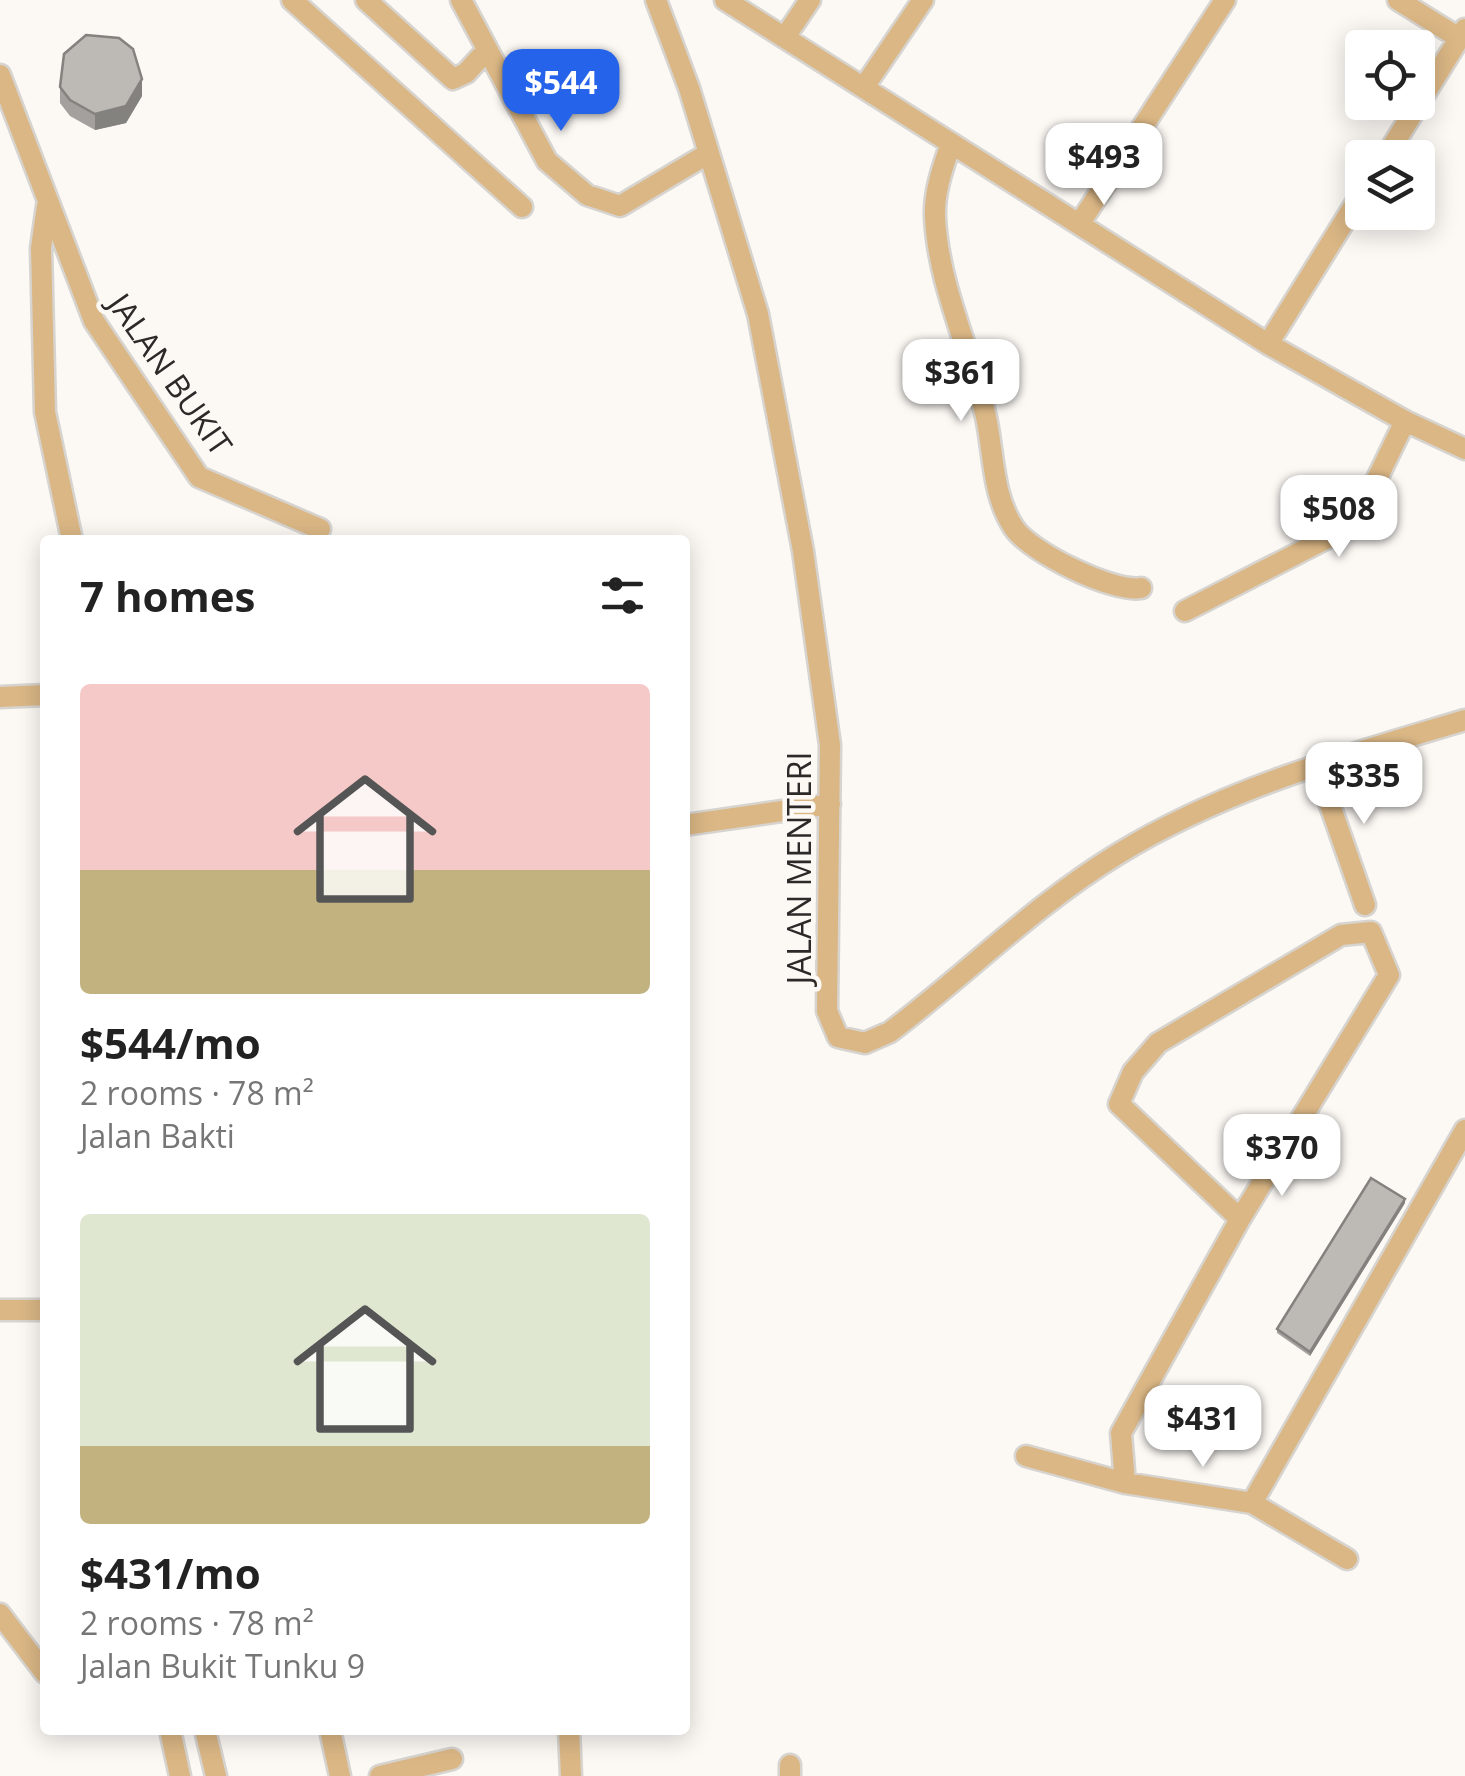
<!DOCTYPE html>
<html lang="en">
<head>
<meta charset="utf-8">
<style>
  body { margin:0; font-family:"Open Sans",sans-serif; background:#f2f2f2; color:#222; height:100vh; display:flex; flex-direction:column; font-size:38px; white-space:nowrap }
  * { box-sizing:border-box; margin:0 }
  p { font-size:32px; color:#767676 }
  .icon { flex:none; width:55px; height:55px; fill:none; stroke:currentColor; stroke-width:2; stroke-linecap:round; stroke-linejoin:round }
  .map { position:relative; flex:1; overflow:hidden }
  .drawer { position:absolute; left:40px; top:535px; width:650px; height:1200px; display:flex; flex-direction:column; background:#fff; border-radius:10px; box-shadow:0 5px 25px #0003 }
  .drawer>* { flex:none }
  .controls { position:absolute; left:1345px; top:30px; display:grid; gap:20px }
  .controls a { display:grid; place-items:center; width:90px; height:90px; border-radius:10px; background:#fff; box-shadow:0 5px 25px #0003; font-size:50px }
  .price { position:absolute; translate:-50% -85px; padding:0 22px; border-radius:20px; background:#fff; color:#222; font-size:32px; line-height:65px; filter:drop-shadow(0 2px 5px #0008) }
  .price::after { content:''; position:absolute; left:50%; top:60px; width:30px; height:22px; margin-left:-15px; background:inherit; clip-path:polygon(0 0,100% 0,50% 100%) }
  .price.selected { background:#2563eb; color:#fff }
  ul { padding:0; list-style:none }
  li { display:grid; align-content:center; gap:20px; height:530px; padding:0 40px }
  li span { display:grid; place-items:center; height:310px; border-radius:10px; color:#555 }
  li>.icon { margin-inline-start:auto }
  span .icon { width:180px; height:180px; fill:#fffc; stroke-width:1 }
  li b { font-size:42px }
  h2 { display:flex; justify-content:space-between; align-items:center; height:120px; padding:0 40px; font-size:42px }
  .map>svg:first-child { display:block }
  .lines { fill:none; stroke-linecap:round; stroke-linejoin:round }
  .minor-casing { stroke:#d7d4d0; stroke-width:25 }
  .minor { stroke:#dbb785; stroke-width:20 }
  .wall { fill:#a3a09d }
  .shaded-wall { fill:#84827f }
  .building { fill:#bdbab6; stroke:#84827f; stroke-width:2.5 }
  .labels { text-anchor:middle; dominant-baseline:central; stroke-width:9; stroke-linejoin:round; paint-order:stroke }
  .street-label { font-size:32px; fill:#2c2a29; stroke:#fcf9f5 }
</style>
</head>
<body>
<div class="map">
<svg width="1465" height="1776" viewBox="0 0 1465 1776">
  <rect width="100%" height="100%" fill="#fcf9f5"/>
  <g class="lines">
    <defs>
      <path id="minor" d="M292,0L522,207
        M366,0L453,79L466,73L487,50
        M461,0L547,161L587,195L620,206L709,153
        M656,0L689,88L758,314L803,551L830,745L827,1011L838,1037L865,1043L890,1032C967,974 1034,905 1118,854C1226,788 1345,756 1465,720
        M725,0L1268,344L1405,421L1465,449
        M1398,0L1459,38
        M785,37L810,0
        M0,75L94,321L199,477L320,529
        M864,87L923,0
        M951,143C943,167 934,191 935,217C938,285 971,351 986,417C994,454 992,495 1014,528C1030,552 1113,593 1141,588
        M1385,158L1465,29
        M47,206L41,248L45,412L72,540
        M1080,223L1225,0
        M1268,344L1362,193
        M1185,611L1345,529L1360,514L1405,421
        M0,697L45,695
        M1316,765L1365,905
        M685,825L830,804
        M0,1310H45
        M1026,1456L1125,1483L1252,1503L1347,1559
        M1125,1483L1121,1433L1240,1219L1389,975L1371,932L1341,935L1158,1043L1133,1072L1119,1104L1240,1219
        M1252,1503L1465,1130
        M0,1614L45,1673
        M170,1730L180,1776
        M205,1730L216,1776
        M330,1730L340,1776
        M569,1730L571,1776
        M790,1765V1776
        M380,1776L452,1759"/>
    </defs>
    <use href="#minor" class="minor-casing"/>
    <use href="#minor" class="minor"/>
  </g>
  <path class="wall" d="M60,87L142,96L126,123L95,130L70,116L60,103Z
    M1405,1203L1310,1356L1277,1333V1329Z"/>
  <path class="shaded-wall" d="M142,79V96L126,123L95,130V114Z
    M1405,1199V1203L1310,1356V1352Z"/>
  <path class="building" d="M86,35L119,38L133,49L142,79L126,106L95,114L70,100L60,87L64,54Z
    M1371,1178L1405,1199L1310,1352L1277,1329Z"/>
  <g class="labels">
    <g class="street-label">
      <text transform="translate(171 374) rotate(55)">JALAN BUKIT</text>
      <text transform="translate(798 868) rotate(-90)">JALAN MENTERI</text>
    </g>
  </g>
</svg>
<div class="controls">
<a><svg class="icon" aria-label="locate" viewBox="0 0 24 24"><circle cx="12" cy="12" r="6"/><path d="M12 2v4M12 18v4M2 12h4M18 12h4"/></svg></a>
<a><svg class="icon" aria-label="layers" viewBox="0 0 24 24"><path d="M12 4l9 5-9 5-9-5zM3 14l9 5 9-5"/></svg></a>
</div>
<b class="price selected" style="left:561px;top:134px">$544</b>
<b class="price" style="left:1104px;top:208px">$493</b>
<b class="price" style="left:961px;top:424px">$361</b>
<b class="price" style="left:1339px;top:560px">$508</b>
<b class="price" style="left:1364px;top:827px">$335</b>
<b class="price" style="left:1282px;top:1199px">$370</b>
<b class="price" style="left:1203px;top:1470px">$431</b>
<section class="drawer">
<h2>7 homes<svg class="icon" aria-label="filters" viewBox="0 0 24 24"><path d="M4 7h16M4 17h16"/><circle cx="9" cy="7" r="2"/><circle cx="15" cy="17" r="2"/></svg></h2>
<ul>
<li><span style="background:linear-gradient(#f6c9c9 60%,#c2b280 0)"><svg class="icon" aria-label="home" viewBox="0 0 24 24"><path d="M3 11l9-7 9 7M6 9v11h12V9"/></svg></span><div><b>$544/mo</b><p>2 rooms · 78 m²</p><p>Jalan Bakti</p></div></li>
<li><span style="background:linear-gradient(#dfe7d0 75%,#c2b280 0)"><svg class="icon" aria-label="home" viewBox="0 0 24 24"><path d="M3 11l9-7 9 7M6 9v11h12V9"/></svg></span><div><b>$431/mo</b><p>2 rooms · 78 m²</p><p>Jalan Bukit Tunku 9</p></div></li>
</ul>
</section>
</div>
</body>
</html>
